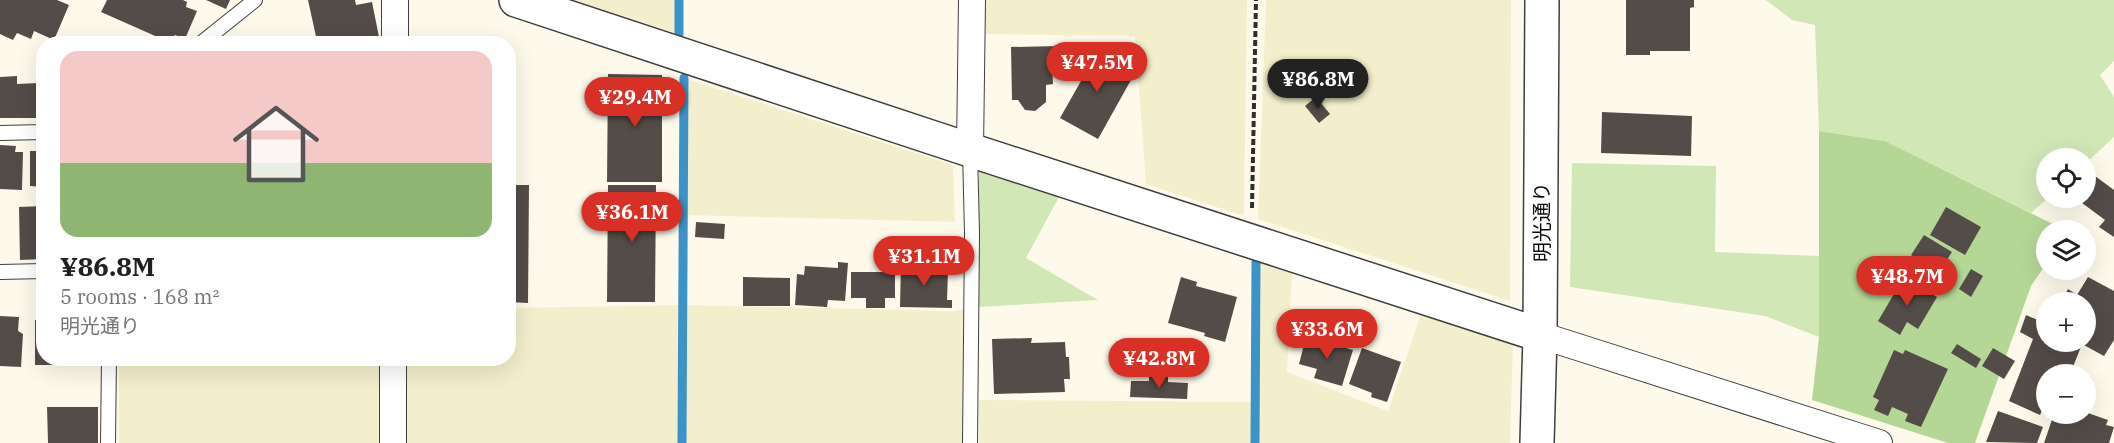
<!DOCTYPE html>
<html lang="en">
<head>
<meta charset="utf-8">
<style>
  body { margin:0; font-family:"IBM Plex Serif","Noto Sans JP",serif; background:#f6f6f6; color:#202124; height:100vh; display:flex; flex-direction:column; font-size:22px; white-space:nowrap }
  * { box-sizing:border-box; margin:0 }
  p { font-size:20px; color:#757577 }
  .icon { flex:none; width:33px; height:33px; fill:none; stroke:currentColor; stroke-width:2; stroke-linecap:round; stroke-linejoin:round }
  .map { position:relative; flex:1; overflow:hidden }
  .sheet { position:absolute; left:36px; top:36px; width:480px; height:330px; display:flex; flex-direction:column; background:#fff; border-radius:24px; box-shadow:0 6px 24px #0002 }
  .sheet>* { flex:none }
  .buttons { position:absolute; left:2036px; top:148px; display:grid; gap:12px }
  .buttons a { display:grid; place-items:center; width:60px; height:60px; border-radius:50%; background:#fff; box-shadow:0 6px 24px #0002; font-size:30px }
  .price { position:absolute; translate:-50% -51px; padding:0 14px; border-radius:21px; background:#d93025; color:#fff; font-size:20px; line-height:39px; filter:drop-shadow(0 2px 3px #0008) }
  .price::after { content:''; position:absolute; left:50%; top:36px; width:18px; height:14px; margin-left:-9px; background:inherit; clip-path:polygon(0 0,100% 0,50% 100%) }
  .price.current { background:#222; color:#fff }
  ul { padding:0; list-style:none }
  li { display:grid; align-content:center; gap:12px; height:318px; padding:0 24px }
  li span { display:grid; place-items:center; height:186px; border-radius:18px; color:#555 }
  li>.icon { margin-inline-start:auto }
  span .icon { width:108px; height:108px; fill:#fffc; stroke-width:1 }
  li b { font-size:26px }
  .map>svg:first-child { display:block }
  .farmland { fill:#f3efcc }
  .green { fill:#d1e7b6 }
  .forest { fill:#b5d796 }
  .lines { fill:none; stroke-linecap:round; stroke-linejoin:round }
  .stream { stroke:#3b93c8; stroke-width:9 }
  .building { fill:#544c48 }
  .service-casing { stroke:#3f3f3f; stroke-width:16 }
  .minor-casing { stroke:#3f3f3f; stroke-width:28 }
  .tertiary-casing { stroke:#3f3f3f; stroke-width:36 }
  .path { stroke:#2e2e2e; stroke-width:4; stroke-dasharray:6 3; stroke-linecap:butt }
  .service { stroke:#fff; stroke-width:14 }
  .minor { stroke:#fff; stroke-width:26 }
  .tertiary { stroke:#fff; stroke-width:33 }
  .labels { text-anchor:middle; dominant-baseline:central; stroke-width:6; stroke-linejoin:round; paint-order:stroke }
  .street-label { font-size:20px; fill:#0c0c0c; stroke:#fff }
</style>
</head>
<body>
<div class="map">
<svg width="2114" height="443" viewBox="0 0 2114 443">
  <rect width="100%" height="100%" fill="#fefaeb"/>
  <path class="farmland" d="M574,0H679V34Z
    M980,0H1247L1244,216L1146,184L1135,36L979,34Z
    M1266,0H1511L1510,301L1258,219Z
    M684,78L953,165L955,222L683,215Z
    M1256,262L1292,272L1287,372L1388,411L1421,314L1513,345L1510,443H979V400L1255,402Z
    M683,305L955,311L964,309L963,443H401L402,359L508,358L509,308Z
    M119,359H383L382,443H119Z"/>
  <path class="green" d="M1766,0H2114V61L2100,75L2114,97V137L2085,164V159H2046V198H2048L2031,213L1885,141L1819,131L1815,25L1792,20Z
    M1572,163L1716,166L1715,252L1820,256L1819,337L1765,316L1570,287Z
    M979,171L1060,195L1026,258L1098,300L979,307Z"/>
  <path class="forest" d="M1819,131L1885,141L2067,231H2046V264L2031,286L1975,443H1948L1812,400L1819,337Z"/>
  <g class="lines">
    <path class="stream" d="M679,34V0
      M682,443L684,78
      M1255,443L1256,262"/>
  </g>
  <path class="building" d="M0,0H57L69,5L54,40L34,31L31,39L17,33L13,40L0,34Z
    M107,0H183L187,2L186,7L197,11L185,39L175,35L171,43L101,12Z
    M206,0H230L226,9Z
    M308,0H355L356,5L372,2L380,42L353,44V40L334,44L333,38L317,41Z
    M1626,0H1694V7L1690,8V51H1650V55H1626Z
    M97,36L128,42V44H95Z
    M1059,46V66H1052L1053,84L1046,85V102L1035,111L1025,110L1018,100H1012L1011,47Z
    M1096,48L1136,71L1098,139L1060,118L1081,81L1074,77L1081,65L1085,68Z
    M608,74L662,75V182H607Z
    M17,76V84L38,83L40,118H0V77Z
    M1316,97L1330,114L1319,123L1305,106Z
    M1602,112L1692,116L1691,156L1601,153Z
    M37,144H44V187L30,186V151H37Z
    M0,145L16,146L15,152H23L22,190L0,189Z
    M2095,176L2114,190V237L2099,227L2105,220L2078,200L2085,198V189Z
    M508,185H529L528,303L508,302Z
    M608,185H656L655,302H607Z
    M44,206V259L20,260L19,207Z
    M1946,207L1981,227L1965,255L1930,235Z
    M696,222L725,224L724,239L695,237Z
    M1924,235L1952,252L1939,272L1911,255Z
    M838,262L848,263L845,301L828,300L827,307L795,305L797,274L804,275L805,266L838,268Z
    M901,262L932,263L931,270L948,271L947,300H952V308L900,307Z
    M1971,269L1983,276L1971,297L1959,289Z
    M851,272H895V298H885V308H866V298H851Z
    M743,277L790,278V306H743Z
    M1181,277L1197,282L1196,286L1237,297L1225,342L1204,336L1205,333L1168,323Z
    M1904,277L1937,297L1918,329L1907,322L1900,335L1878,321Z
    M2088,277L2114,291V340L2104,356L2082,344L2071,372L2062,368L2059,375H2046V407L2044,406L2040,415L2009,401L2033,339L2020,332L2026,315L2040,321L2043,313L2046,314V342H2085V303H2061L2068,289L2077,295Z
    M0,316L19,317L18,331L23,334L21,367L0,366Z
    M35,320H44V358H91L90,365H35Z
    M1324,336L1340,341L1339,346L1353,350L1342,386L1314,378L1317,369L1299,364L1305,341L1321,345Z
    M1032,338L1031,343L1065,342L1066,357H1069L1070,379H1064L1065,392L994,394L992,339Z
    M1957,344L1981,359L1976,368L1951,353Z
    M1362,348L1401,362L1387,402L1371,397L1372,393L1349,384Z
    M1993,348L2015,361L2004,379L1982,366Z
    M1894,350L1903,354L1905,350L1948,369L1921,427L1905,421L1908,414L1892,407L1888,416L1874,410L1879,400L1873,397Z
    M1149,376L1168,377V382L1188,383L1187,399L1130,397L1131,381H1149Z
    M47,407H98V443H48Z
    M1998,411L2043,427L2037,443L1986,442Z
    M2085,412L2108,420L2106,425L2114,427L2109,443H2044L2054,414H2085Z"/>
  <g class="lines">
    <defs>
      <path id="service" d="M200,44L255,0
        M0,133L44,132
        M970,150L972,234L970,443
        M0,272L44,271
        M108,443L109,358"/>
      <path id="minor" d="M395,44V0
        M970,150L972,0
        M1540,335L1879,443
        M393,443V358"/>
      <path id="tertiary" d="M516,0L970,150L1540,335
        M1537,443L1540,335L1542,0"/>
    </defs>
    <use href="#service" class="service-casing"/>
    <use href="#minor" class="minor-casing"/>
    <use href="#tertiary" class="tertiary-casing"/>
    <path class="path" d="M1252,208L1256,0"/>
    <use href="#service" class="service"/>
    <use href="#minor" class="minor"/>
    <use href="#tertiary" class="tertiary"/>
  </g>
  <g class="labels">
    <g class="street-label">
      <text transform="translate(1541 222) rotate(-90)">明光通り</text>
    </g>
  </g>
</svg>
<div class="buttons">
<a><svg class="icon" aria-label="locate" viewBox="0 0 24 24"><circle cx="12" cy="12" r="6"/><path d="M12 2v4M12 18v4M2 12h4M18 12h4"/></svg></a>
<a><svg class="icon" aria-label="layers" viewBox="0 0 24 24"><path d="M12 4l9 5-9 5-9-5zM3 14l9 5 9-5"/></svg></a>
<a>+</a>
<a>−</a>
</div>
<b class="price" style="left:1097px;top:93px">¥47.5M</b>
<b class="price current" style="left:1318px;top:110px">¥86.8M</b>
<b class="price" style="left:635px;top:128px">¥29.4M</b>
<b class="price" style="left:632px;top:243px">¥36.1M</b>
<b class="price" style="left:924px;top:287px">¥31.1M</b>
<b class="price" style="left:1907px;top:307px">¥48.7M</b>
<b class="price" style="left:1327px;top:360px">¥33.6M</b>
<b class="price" style="left:1159px;top:389px">¥42.8M</b>
<section class="sheet">
<ul>
<li><span style="background:linear-gradient(#f6c9c9 60%,#8fb573 0)"><svg class="icon" aria-label="home" viewBox="0 0 24 24"><path d="M3 11l9-7 9 7M6 9v11h12V9"/></svg></span><div><b>¥86.8M</b><p>5 rooms · 168 m²</p><p>明光通り</p></div></li>
</ul>
</section>
</div>
</body>
</html>
